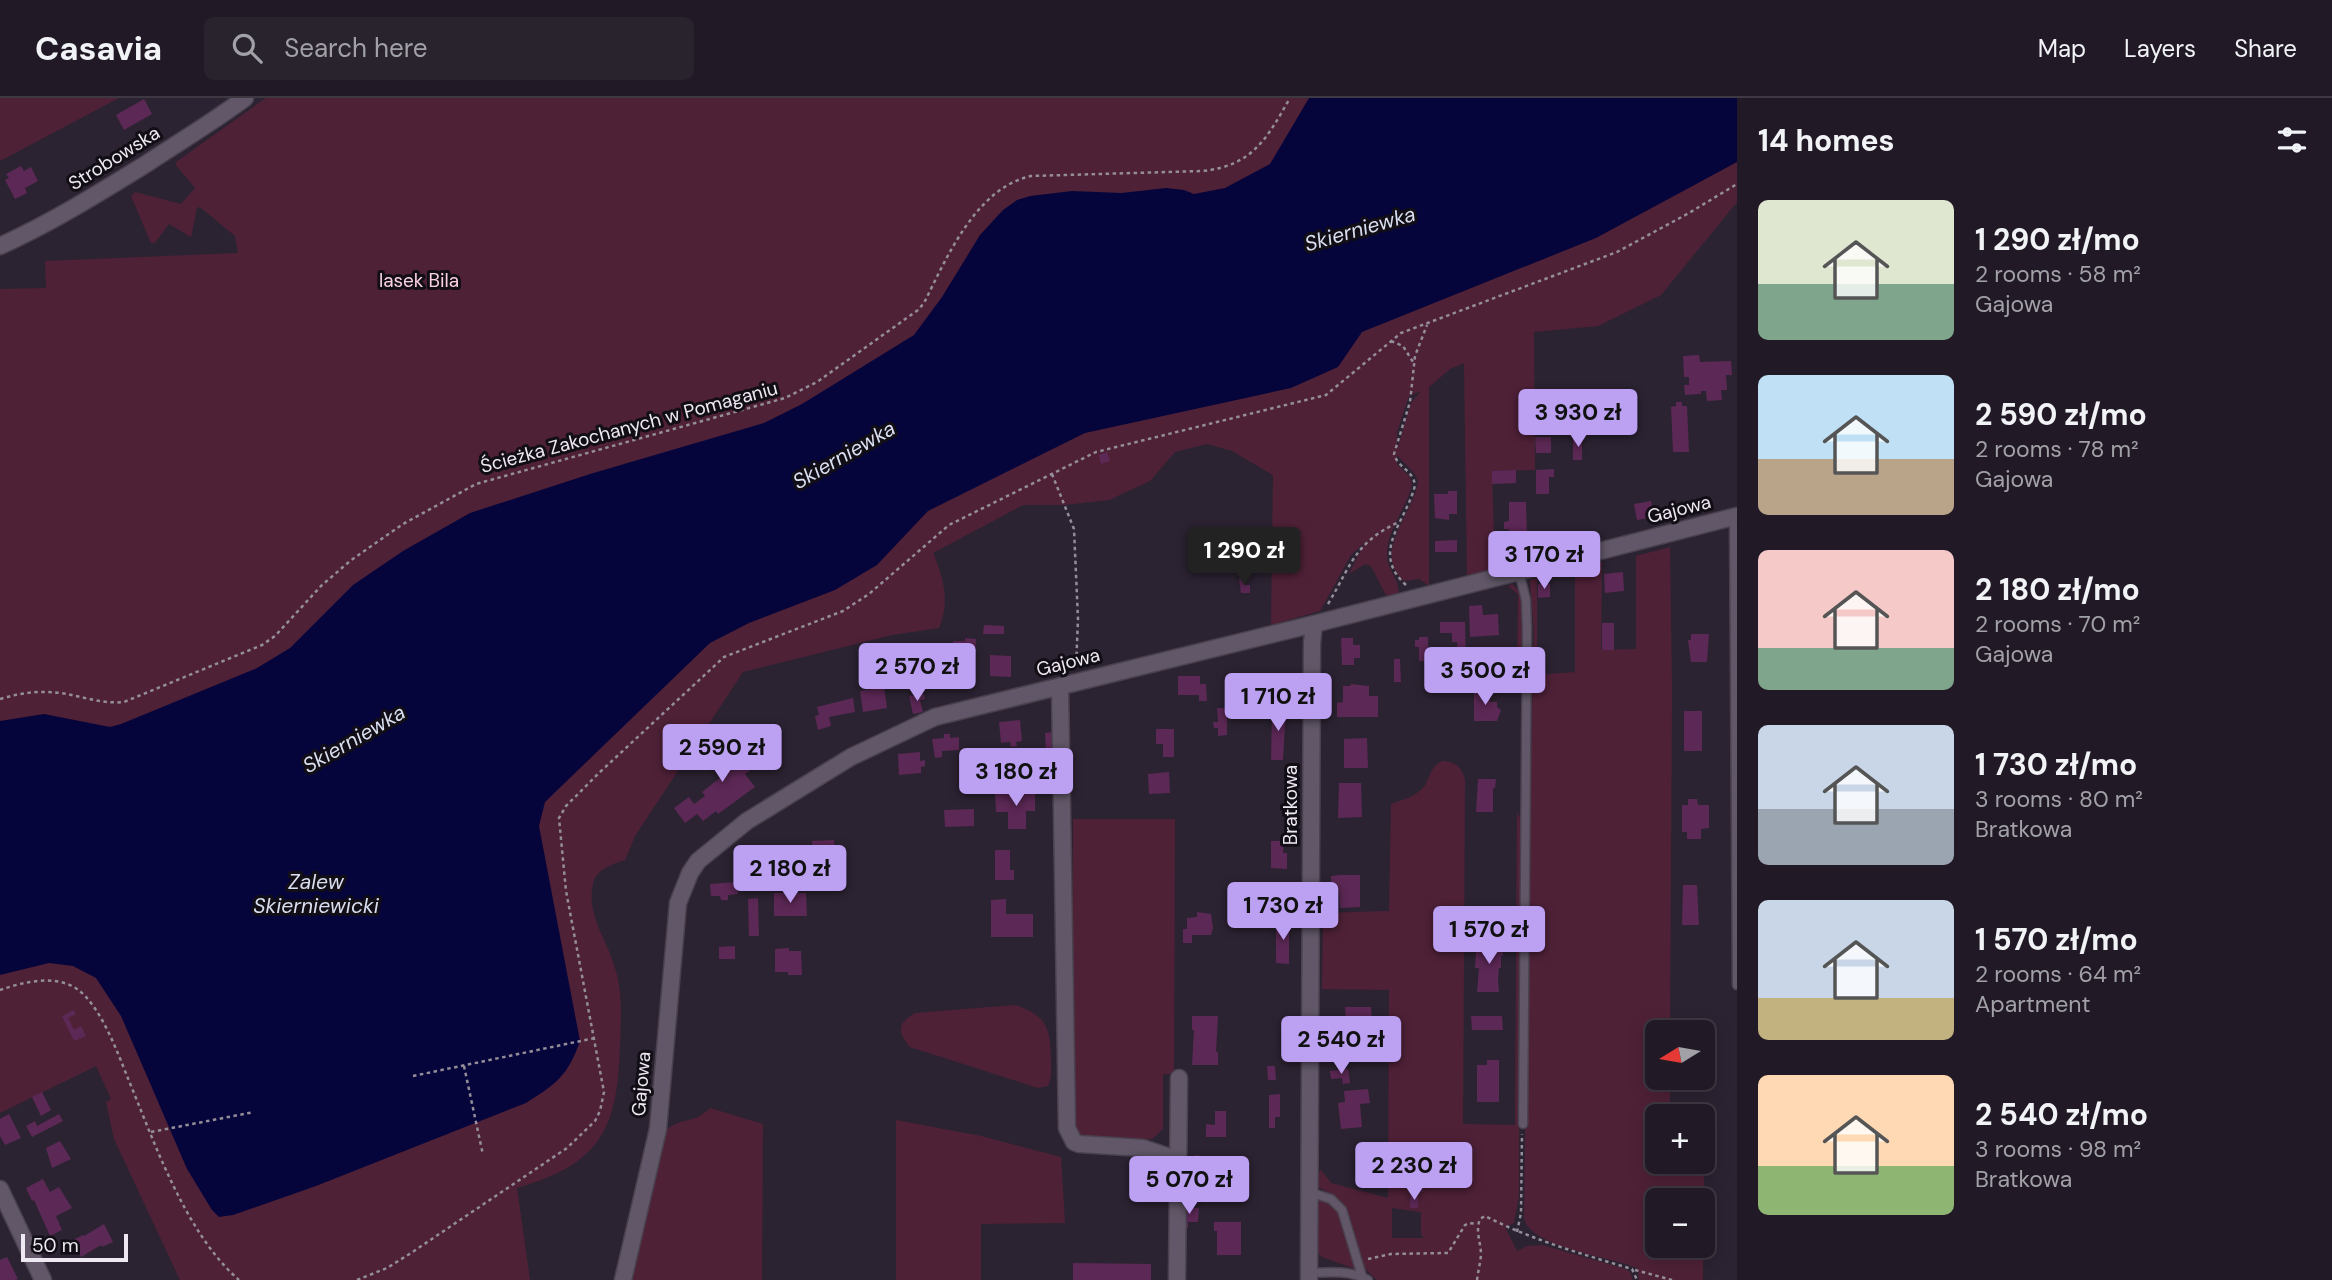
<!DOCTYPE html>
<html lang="en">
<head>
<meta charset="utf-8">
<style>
  body { margin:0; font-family:"DM Sans",sans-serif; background:#29232e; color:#f1f3f6; height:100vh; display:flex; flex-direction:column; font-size:26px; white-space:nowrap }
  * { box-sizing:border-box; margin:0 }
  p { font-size:23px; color:#a2a1a7 }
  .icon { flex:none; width:38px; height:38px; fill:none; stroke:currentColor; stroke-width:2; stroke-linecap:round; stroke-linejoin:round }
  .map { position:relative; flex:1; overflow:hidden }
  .side { display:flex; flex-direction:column; background:#211a26; width:595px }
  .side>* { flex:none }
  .needle { width:46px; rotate:259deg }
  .tools { position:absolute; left:1645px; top:922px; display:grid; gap:14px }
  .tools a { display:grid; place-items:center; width:70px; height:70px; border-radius:10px; background:#211a26; box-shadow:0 4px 18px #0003,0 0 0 2px #3e3843; font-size:35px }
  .scale { position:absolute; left:21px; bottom:18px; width:107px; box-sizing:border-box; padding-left:7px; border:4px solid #eee8f3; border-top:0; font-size:19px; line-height:24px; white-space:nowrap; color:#eee8f3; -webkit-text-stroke:5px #120e15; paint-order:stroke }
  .price { position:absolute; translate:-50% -60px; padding:0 16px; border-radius:7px; background:#bca0f2; color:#111; font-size:23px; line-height:46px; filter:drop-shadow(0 2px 4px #0008) }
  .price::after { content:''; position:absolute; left:50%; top:42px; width:21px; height:16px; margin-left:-10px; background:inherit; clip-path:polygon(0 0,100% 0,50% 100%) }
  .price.selected { background:#222; color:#fff }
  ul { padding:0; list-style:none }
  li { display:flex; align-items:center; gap:21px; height:175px; padding:0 21px }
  li span { display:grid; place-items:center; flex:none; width:196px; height:140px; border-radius:10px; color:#555 }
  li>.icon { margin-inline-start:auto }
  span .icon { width:84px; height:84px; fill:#fffc; stroke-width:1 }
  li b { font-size:30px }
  h2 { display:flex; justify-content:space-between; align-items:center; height:84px; padding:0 21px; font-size:30px }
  header { display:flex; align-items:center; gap:42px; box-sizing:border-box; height:98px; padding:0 35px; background:#211a26; border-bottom:2px solid #3e3843 }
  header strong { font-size:33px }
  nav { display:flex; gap:38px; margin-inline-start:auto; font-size:24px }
  .search { width:490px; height:63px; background:#29232e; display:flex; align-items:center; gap:18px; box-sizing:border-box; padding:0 24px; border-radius:10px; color:#a2a1a7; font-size:26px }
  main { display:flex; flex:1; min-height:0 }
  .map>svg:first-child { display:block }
  .green { fill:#4f2137; fill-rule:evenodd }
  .water { fill:#06053b }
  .building { fill:#5c2855 }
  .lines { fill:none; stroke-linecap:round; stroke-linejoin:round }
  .service-casing { stroke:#49414e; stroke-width:11 }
  .minor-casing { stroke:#49414e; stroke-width:19 }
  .path { stroke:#948d9a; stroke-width:2.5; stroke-dasharray:3.5 3.5; stroke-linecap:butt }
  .service { stroke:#615768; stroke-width:8 }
  .minor { stroke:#615768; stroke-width:16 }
  .labels { text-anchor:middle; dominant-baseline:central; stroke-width:6; stroke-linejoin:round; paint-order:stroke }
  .street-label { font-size:19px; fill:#eee8f3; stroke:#120e15 }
  .park-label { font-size:19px; fill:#fbd1e1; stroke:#120e15 }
  .water-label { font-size:21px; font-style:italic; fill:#d9dff1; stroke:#120e15 }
</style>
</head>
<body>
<header>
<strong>Casavia</strong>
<div class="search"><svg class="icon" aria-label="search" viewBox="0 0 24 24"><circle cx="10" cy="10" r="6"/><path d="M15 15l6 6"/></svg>Search here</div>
<nav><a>Map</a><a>Layers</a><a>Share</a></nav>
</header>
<main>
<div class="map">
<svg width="1737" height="1182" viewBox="0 0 1737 1182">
  <rect width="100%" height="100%" fill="#2c2332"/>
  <path class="green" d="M0,0H119L0,63Z
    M266,0H1737V104L1661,197L1598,228L1534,234L1535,372L1492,373L1495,471L1467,478L1464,265L1450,271L1429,289V488L1419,481L1404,483C1371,455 1414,415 1418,384L1415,376L1397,357V366L1409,378L1412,386C1407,410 1387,431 1387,456C1386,472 1401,481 1398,498L1388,501L1371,468L1365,466L1349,476L1365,444L1351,457L1320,513L1271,527L1273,377L1232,353L1207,346L1175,354L1150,383L1109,402L1064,407H1023L933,455C944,480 950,504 939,530L892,537L743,574L635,738L625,762C613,766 596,771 593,786C586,816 606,840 614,867C623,893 621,919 620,946C618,1030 601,1066 517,1090L530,1182H180L114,1041L106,1004L111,1001L96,968L0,1015V191L46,190L45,163L238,155L235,138L200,109L197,110L191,139L169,126L155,145H151L131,98L135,94L181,106L195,90L176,67V64ZM1421,293L1411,305L1397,352V334L1409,298Z
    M1670,449L1672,593L1670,934H1657V980H1670V1018H1657V1064H1671L1672,1076L1704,1074L1703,1182H1639L1637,1170C1613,1159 1530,1150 1524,1120L1529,733L1534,535L1530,482L1537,480V577L1575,574V476L1570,472L1602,464L1601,552L1636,551V458ZM1657,1102H1703V1148H1657Z
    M1512,486C1515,489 1518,491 1520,495C1526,508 1525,578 1517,590L1518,496L1508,488Z
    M1444,663C1457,665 1461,669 1465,681L1463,1026L1515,1027L1517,714L1520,720V743L1519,1098L1514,1125L1505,1129L1517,1153L1527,1148L1542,1147L1626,1171L1630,1174L1633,1182H1377L1362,1168L1332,1097L1317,1088L1316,1077L1321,1072L1331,1085L1388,1100L1389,892L1322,891L1323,815L1389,813L1391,706C1402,702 1414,699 1423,690C1431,680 1430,666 1444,663ZM1392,1110L1421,1114V1137L1424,1140H1392Z
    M1073,721H1175L1174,976H1163V1031L1152,1041L1084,1042L1073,1030Z
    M1015,907C1047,918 1050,929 1051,961C1051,971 1052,979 1048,988L1038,990L910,949C897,934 897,926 915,915Z
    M710,1010L763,1026L762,1182H631L664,1034C681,1018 693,1027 710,1010Z
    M896,1022L981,1038L1061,1059L1065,1125L981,1126V1182H896Z
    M1316,1100C1328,1102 1334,1107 1341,1117L1358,1172L1322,1159L1316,1153Z"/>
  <path class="water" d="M1309,0H1737V64L1596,140L1362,234L1338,269L1291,290L1085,335L928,413L877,467L835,492L749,525L710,545L545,704L539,728L580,943C568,978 556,986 526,1005L316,1088L233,1117L219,1119L212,1112L187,1071L121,918L96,880L73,868L49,865L0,877V623L44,616L110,629L121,626L257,570L290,550L353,487L403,453L470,415L590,376L764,325L802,306L914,237L942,199L980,137L1003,112L1017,102L1030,98L1072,93L1122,95L1166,90L1184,92L1194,96L1225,90L1270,66Z"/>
  <path class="building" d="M144,1L152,16L124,32L116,17Z
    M21,68L24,73L31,69L38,83L25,90L27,95L15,101L5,82L9,80L6,76Z
    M1699,257L1700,264L1731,263L1732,277H1726L1727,292H1721L1722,302L1707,303L1706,293H1701V296L1685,297L1684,287H1689V279H1684L1683,258Z
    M1676,304H1682V308H1687L1689,354H1673L1671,309L1676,308Z
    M1535,339H1551V355H1536Z
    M1573,340H1582V362H1573Z
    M1107,354L1110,363L1101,366L1099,357Z
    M1554,371V379H1549V396H1536V372Z
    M1516,372V385L1492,386V373Z
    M1448,393H1457V416H1449V422L1435,420L1434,396H1448Z
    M1651,403L1652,408L1657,407L1659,418L1637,422L1634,406Z
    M1509,404H1526L1527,439L1509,440V431H1504V424L1509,423Z
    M1457,442V454H1435V443Z
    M1623,474L1624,493L1605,495L1604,476Z
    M1239,481H1245V487H1250V495H1241Z
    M1538,486H1550V499L1538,500Z
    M1482,507L1483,517L1498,516L1499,537L1470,539L1469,508Z
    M1440,524H1465L1466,571L1458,572L1457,544H1452V535H1440Z
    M1602,525H1614V552H1602Z
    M984,527L1004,528V536H983Z
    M1691,536H1709L1707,564H1691L1688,542H1691Z
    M1419,539H1428V563H1419V549H1415V542H1419Z
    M965,540L976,541L974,581L959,580L960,570H954V562H952L953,543H965Z
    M1341,540H1353V547H1360V560H1354V567H1342Z
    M990,557L1011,558V579L990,578Z
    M1394,561H1400L1401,584H1394Z
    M1178,578H1200V586H1206L1207,603H1199V597H1178Z
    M1351,586L1369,588V598H1378V619H1337V605L1343,604V588H1350Z
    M884,589L887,610L863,614L860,593Z
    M1474,592H1490V604H1497V609L1501,612L1497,623H1474Z
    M924,596L925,601L920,602L923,614L913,616L909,598Z
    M853,600L855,614L829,619L831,628L818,632L815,618L819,617L817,609Z
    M1272,609L1286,610L1283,662H1271Z
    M1217,610H1227V637L1218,638V630H1214L1213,624H1218Z
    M1684,613H1702V653H1684Z
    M1020,622L1022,643L1016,644L1017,648L1011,649L1010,644L1001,645L999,624Z
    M733,631L744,646L738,650L753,670L745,676L755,689L718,716L716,713L703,723L697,716L685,725L674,710L689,699L694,706L705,698L702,694L734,669L718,648L726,643L723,639Z
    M1156,631H1174V659H1163V646H1156Z
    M1053,634L1055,671H1047L1045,635Z
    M944,636H950V640L959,639V652L942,653V659L935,660L932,641L944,640Z
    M1367,640L1368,670H1344V641Z
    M985,650H997V674H986Z
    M920,654V663L925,662V668L921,669V675L899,677L898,656Z
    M964,660H974L975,696H965Z
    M1169,674L1170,695L1149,696L1148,676Z
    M1478,681H1496L1495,690H1493V714H1476Z
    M1339,685H1361L1362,719L1338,720Z
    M1035,695V713H1026V731H1008V714H996L995,696Z
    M1688,701H1697L1698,707H1709V730L1701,731V741H1687V734H1682V707H1688Z
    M974,711V728L945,729L944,712Z
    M834,742L837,774L814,775L812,743Z
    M1271,743H1284L1283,755H1287V771L1271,770Z
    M995,752H1010V772H1014V782H995Z
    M1339,777H1360V809L1340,810L1339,791H1331V778Z
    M737,784L738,796L728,797V802H721L720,798H711L710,786Z
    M1683,787H1697L1699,827H1682Z
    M774,795H806L807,818H774Z
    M758,800L759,838H749L748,801Z
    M1006,801V816H1033V839H991V802Z
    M1197,814L1211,816L1213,830L1211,837H1192V845H1183V831H1187V820L1197,819Z
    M1276,823H1289V866L1276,865Z
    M1479,844H1502L1503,858H1501V870H1499L1498,881L1499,894H1477L1479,870H1475L1476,853H1479Z
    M735,848V861H719V849Z
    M789,850V853H801L802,877H788V874H775V851Z
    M1345,909H1371L1373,951L1340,953V937H1347Z
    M73,912L76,916L68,920L74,932L81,928L86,938L74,943L62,918Z
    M1192,918H1218L1216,954H1218V967H1192L1194,932H1192Z
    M1471,918H1502L1503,932H1472Z
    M1676,930H1690V934H1676Z
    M1703,958H1708V993H1687V980H1703Z
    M1487,962H1499V1004H1477V967H1487Z
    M1267,968H1275L1276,982H1268Z
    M1348,971L1350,985L1343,986L1342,980L1331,981L1330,973Z
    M1368,991L1370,1005L1360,1006L1362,1029L1341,1031L1338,1005L1345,1004L1344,993Z
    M42,994L51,1012L41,1018L32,999Z
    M1280,996V1019H1275V1030H1269V997Z
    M1215,1013H1226V1039H1206V1026L1215,1027Z
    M9,1016L21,1040L5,1047L0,1038V1021Z
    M59,1016L63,1023L32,1039L26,1028L35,1023L37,1028Z
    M60,1043L71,1061L52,1070L46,1050Z
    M1195,1057L1202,1058V1070L1187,1069V1060H1195Z
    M43,1081L50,1094L59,1089L72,1110L56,1118L62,1132L50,1138L34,1102L32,1103L26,1090Z
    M1410,1082L1424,1083L1423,1094L1409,1093Z
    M1410,1099H1418V1110H1410Z
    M1180,1110H1199L1198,1124H1188V1130L1180,1129Z
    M1214,1124H1241V1157H1217V1133H1214Z
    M104,1126L113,1144L102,1149L101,1147L81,1159L79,1155H74L71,1150L75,1146L73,1142L83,1137L84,1138Z
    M7,1159L18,1181L15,1182H0V1162Z
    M1073,1165L1151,1166V1182H1073Z"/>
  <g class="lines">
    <defs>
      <path id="service" d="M1734,418L1737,887
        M1519,474L1526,502L1527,532L1523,1026
        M1309,1094L1331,1101L1342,1112L1362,1178
        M1309,1175C1329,1174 1350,1172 1368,1182"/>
      <path id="minor" d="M0,148C51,125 99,95 146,66C179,44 213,24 245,0
        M1060,588L1067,1030L1074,1044L1079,1046L1143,1050L1178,1062
        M0,1091L43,1182
        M623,1182L658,1031L678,805L690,775L698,763L747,723L851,659L935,619L1314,526L1737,418
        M1177,1182L1179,980
        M1309,1182L1312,545L1314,526"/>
    </defs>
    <use href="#service" class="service-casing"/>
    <use href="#minor" class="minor-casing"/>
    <path class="path" d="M1391,243L1403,248L1413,264
      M1052,376L1074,431L1078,521L1076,570
      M1406,487C1369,454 1407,423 1415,387C1413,372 1398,370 1394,356L1410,304L1415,258L1427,227
      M1328,506C1352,466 1354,445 1399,424
      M0,601C23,594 44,592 67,596C86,600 105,606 124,604L262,547L275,538L321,488L350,463L403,426L476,386L785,300L817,284L918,212L924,205C947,159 976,90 1031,78L1202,73C1253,68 1267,40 1290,0
      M0,892C23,884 55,876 77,891C100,907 117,953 127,978C154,1043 185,1135 239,1182
      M464,968L483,1057
      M413,978L595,940
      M151,1034L254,1014
      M1517,1134L1521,1115L1522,1036
      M1368,1161L1391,1156L1448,1155L1465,1127L1469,1125L1477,1126
      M1635,1172L1672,1182
      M357,1182L387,1170L411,1155L567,1050L595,1023L600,1013L604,994L566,793L559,720L566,708L600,674L724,559L843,513L869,496L949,427L1096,354L1326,297L1401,235L1617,154L1689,115L1737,86
      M1477,1182C1478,1174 1480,1166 1481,1157C1481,1144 1475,1134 1480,1121L1485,1118C1532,1142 1582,1156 1632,1171L1637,1182"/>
    <use href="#service" class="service"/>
    <use href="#minor" class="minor"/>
  </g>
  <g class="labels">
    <g class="street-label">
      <text transform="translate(114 60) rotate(-32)">Strobowska</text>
      <text transform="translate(629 329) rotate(-15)">Ścieżka Zakochanych w Pomaganiu</text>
      <text transform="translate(1679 411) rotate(-14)">Gajowa</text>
      <text transform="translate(1068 564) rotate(-14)">Gajowa</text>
      <text transform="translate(1290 707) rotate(-90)">Bratkowa</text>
      <text transform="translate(641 986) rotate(-85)">Gajowa</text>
    </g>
    <g class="park-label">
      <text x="419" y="182">lasek Bila</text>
    </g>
    <g class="water-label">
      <text transform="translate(1360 131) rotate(-16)">Skierniewka</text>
      <text transform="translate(844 357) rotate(-30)">Skierniewka</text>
      <text transform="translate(354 641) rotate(-30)">Skierniewka</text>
      <text x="316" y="784">Zalew<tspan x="316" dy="24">Skierniewicki</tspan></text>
    </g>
  </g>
</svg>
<div class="tools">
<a><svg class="needle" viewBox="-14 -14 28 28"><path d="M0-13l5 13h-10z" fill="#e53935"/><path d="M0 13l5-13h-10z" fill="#a2a1a7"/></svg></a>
<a>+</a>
<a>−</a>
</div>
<div class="scale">50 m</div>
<b class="price" style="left:1578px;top:351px">3 930 zł</b>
<b class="price selected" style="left:1244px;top:489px">1 290 zł</b>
<b class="price" style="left:1544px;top:493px">3 170 zł</b>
<b class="price" style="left:917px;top:605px">2 570 zł</b>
<b class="price" style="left:1485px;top:609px">3 500 zł</b>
<b class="price" style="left:1278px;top:635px">1 710 zł</b>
<b class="price" style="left:722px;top:686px">2 590 zł</b>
<b class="price" style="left:1016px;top:710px">3 180 zł</b>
<b class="price" style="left:790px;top:807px">2 180 zł</b>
<b class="price" style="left:1283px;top:844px">1 730 zł</b>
<b class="price" style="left:1489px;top:868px">1 570 zł</b>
<b class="price" style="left:1341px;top:978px">2 540 zł</b>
<b class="price" style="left:1414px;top:1104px">2 230 zł</b>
<b class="price" style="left:1189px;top:1118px">5 070 zł</b>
</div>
<section class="side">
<h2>14 homes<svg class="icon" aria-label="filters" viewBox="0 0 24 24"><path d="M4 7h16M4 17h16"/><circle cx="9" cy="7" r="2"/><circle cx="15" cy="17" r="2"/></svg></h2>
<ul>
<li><span style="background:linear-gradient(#dfe7d0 60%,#7fa58c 0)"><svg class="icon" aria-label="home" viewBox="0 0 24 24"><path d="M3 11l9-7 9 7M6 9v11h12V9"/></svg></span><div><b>1 290 zł/mo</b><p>2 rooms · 58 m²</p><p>Gajowa</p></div></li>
<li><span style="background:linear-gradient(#bfe0f5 60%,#b9a48a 0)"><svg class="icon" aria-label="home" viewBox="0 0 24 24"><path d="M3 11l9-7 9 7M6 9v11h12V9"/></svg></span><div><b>2 590 zł/mo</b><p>2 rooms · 78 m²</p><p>Gajowa</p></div></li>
<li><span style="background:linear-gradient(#f6c9c9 70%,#7fa58c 0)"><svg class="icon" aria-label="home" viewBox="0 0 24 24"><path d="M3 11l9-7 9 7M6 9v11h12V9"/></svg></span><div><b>2 180 zł/mo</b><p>2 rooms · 70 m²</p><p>Gajowa</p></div></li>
<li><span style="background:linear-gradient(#c9d6e8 60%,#9aa5b1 0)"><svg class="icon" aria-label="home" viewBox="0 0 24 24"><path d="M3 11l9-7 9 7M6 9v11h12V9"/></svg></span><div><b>1 730 zł/mo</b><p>3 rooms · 80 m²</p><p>Bratkowa</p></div></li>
<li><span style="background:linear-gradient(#c9d6e8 70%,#c2b280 0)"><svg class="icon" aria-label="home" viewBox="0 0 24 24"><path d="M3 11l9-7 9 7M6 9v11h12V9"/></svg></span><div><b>1 570 zł/mo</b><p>2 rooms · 64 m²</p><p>Apartment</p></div></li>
<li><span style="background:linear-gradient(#ffd9b3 65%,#8fb573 0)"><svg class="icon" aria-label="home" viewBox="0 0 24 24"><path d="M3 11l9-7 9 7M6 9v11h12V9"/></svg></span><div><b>2 540 zł/mo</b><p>3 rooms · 98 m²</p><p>Bratkowa</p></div></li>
</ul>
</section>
</main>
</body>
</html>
